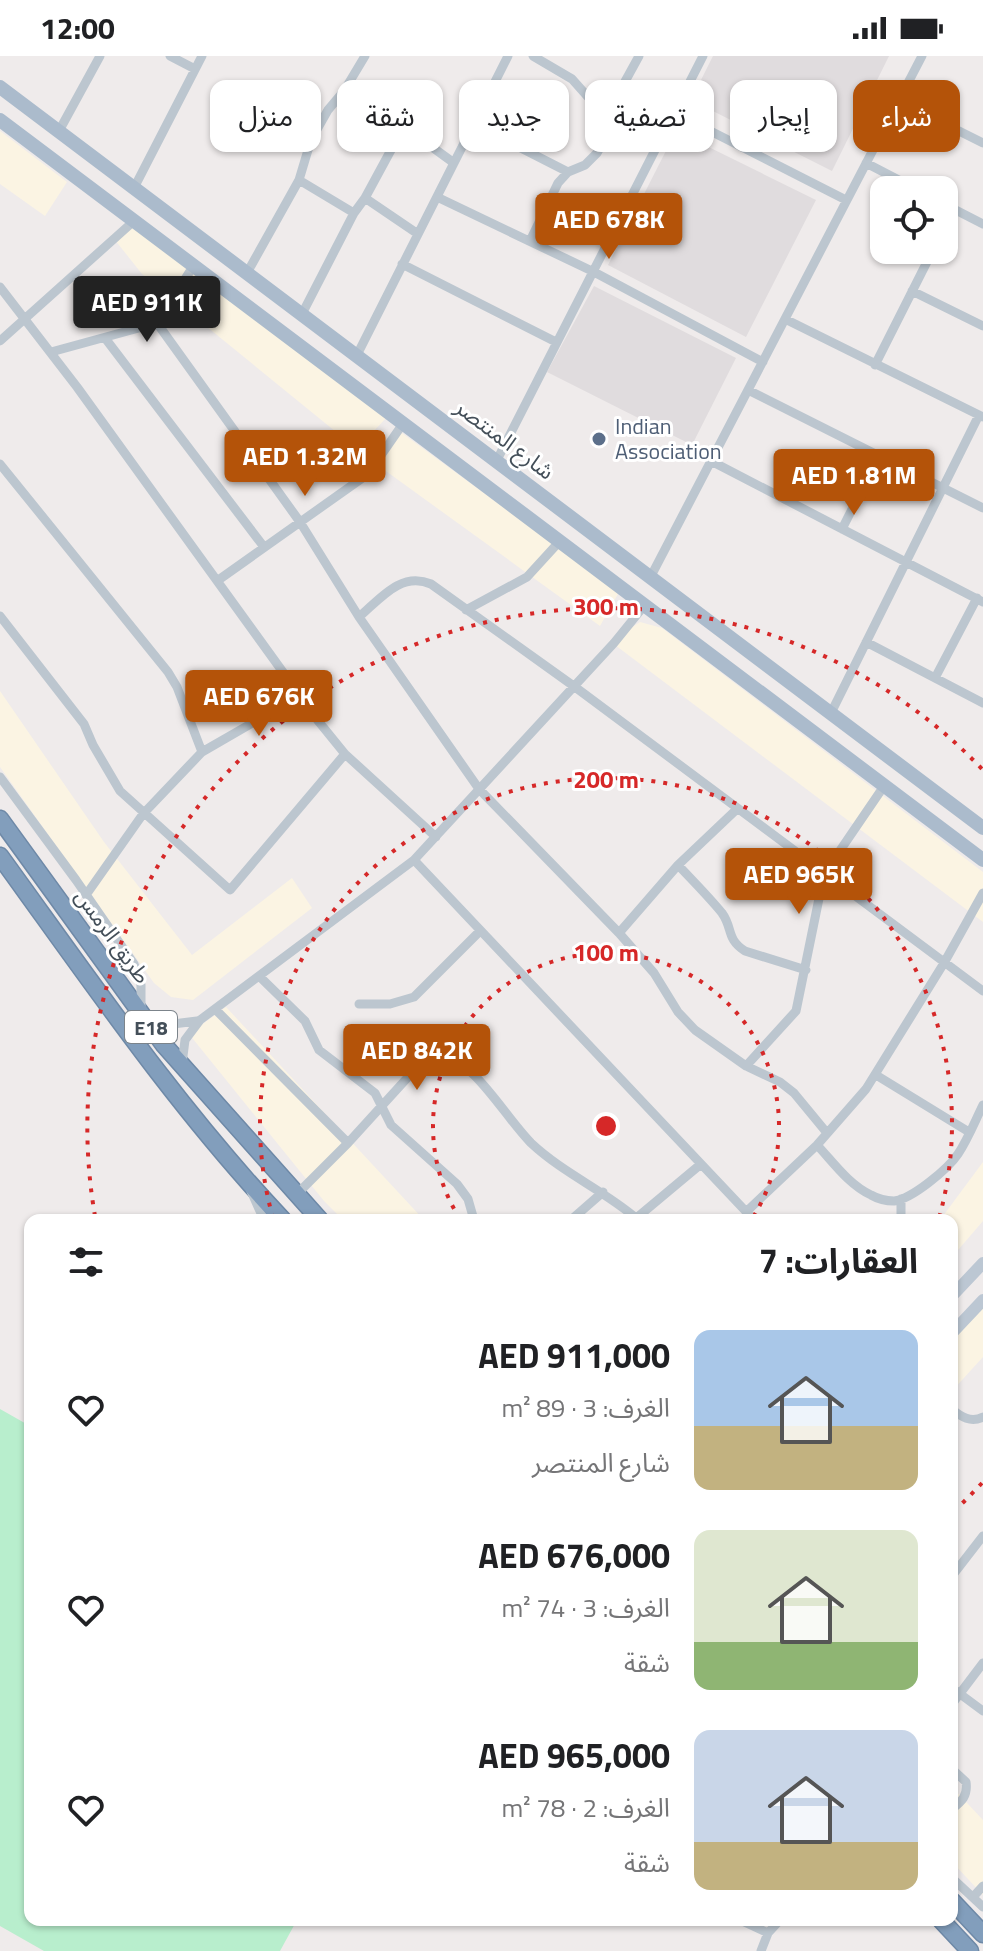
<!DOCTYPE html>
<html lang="ar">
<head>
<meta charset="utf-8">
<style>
  body { margin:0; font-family:"Titillium Web","Noto Sans Arabic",sans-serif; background:#f2f2f2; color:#202124; direction:rtl; height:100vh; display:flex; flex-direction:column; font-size:30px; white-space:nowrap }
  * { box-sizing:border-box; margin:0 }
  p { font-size:26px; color:#757577 }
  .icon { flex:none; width:44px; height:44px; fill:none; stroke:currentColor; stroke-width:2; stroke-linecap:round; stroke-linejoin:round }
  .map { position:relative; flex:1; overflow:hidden; direction:ltr }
  .drawer { position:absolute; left:24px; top:1158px; width:934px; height:712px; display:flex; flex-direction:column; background:#fff; border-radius:16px; box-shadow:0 2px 6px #0004; direction:rtl }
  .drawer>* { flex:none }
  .banner { position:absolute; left:24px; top:24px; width:936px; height:72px; direction:rtl; display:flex; gap:16px }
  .tools { position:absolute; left:870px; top:120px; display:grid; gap:16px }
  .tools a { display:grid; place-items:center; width:88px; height:88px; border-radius:16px; background:#fff; box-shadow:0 2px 6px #0004; font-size:40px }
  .price { position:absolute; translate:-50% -68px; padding:0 18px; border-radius:8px; background:#b45309; color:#fff; font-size:26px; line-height:52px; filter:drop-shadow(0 2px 4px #0008) }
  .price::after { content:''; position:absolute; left:50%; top:48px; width:24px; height:18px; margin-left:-12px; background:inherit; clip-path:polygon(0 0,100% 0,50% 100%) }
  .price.active { background:#222; color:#fff }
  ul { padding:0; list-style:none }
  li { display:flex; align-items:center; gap:24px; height:200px; padding:0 40px }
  li span { display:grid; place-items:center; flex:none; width:224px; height:160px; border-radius:16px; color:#555 }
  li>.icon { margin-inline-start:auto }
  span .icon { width:96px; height:96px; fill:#fffc; stroke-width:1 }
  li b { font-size:34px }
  h2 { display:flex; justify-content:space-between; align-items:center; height:96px; padding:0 40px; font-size:34px }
  .chip { padding:0 28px; border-radius:16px; background:#fff; box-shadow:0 2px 6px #0004; font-size:28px; line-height:72px }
  .chip.active { background:#b45309; color:#fff }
  .status { display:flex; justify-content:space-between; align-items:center; height:56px; padding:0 40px; background:#fff; direction:ltr }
  .status svg { height:22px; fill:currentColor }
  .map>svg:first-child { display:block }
  .commercial { fill:#fbf4e3 }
  .education { fill:#e0dcde }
  .green { fill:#b8eecd }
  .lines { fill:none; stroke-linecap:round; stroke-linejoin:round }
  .highway-casing { stroke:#6e89a7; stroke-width:19 }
  .street { stroke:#bcc6cf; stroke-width:9 }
  .secondary { stroke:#bcc7d3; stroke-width:12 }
  .primary { stroke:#abbbcc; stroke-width:14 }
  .highway { stroke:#829ebc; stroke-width:16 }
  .ring { fill:none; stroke:#d62828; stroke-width:4; stroke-dasharray:4 8 }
  .service-dot { fill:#5c6f8a; stroke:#fff; stroke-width:3 }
  .labels { text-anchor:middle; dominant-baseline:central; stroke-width:6; stroke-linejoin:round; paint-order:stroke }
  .shield { fill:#fff; stroke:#7c848b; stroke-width:2 }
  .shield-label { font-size:20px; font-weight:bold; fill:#444f59 }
  .service-label { font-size:22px; fill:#4e5e75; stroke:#fff; text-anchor:start }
  .street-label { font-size:22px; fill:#444f59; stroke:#fff }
  .centre { fill:#d62828; stroke:#fff; stroke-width:4 }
  .ring-label { font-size:24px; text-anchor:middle; font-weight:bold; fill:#d62828; stroke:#fff; stroke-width:6; stroke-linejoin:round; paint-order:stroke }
</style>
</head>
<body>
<div class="status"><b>12:00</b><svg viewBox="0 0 49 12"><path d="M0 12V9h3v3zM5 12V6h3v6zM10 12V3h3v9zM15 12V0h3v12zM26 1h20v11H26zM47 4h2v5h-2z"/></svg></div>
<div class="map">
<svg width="983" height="1895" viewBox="0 0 983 1895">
  <rect width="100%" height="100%" fill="#efebeb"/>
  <path class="commercial" d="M0,75L67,126L45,160L0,128Z
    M131,168L387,361L357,393L142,218L111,179Z
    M399,375L619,536L600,570L372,405Z
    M640,566L662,572L983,816V866L615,589L628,574Z
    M0,635L104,786L192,899L292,822L312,852L193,944L171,941L154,927L0,711Z
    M226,951L424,1164H343L324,1145L189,978Z
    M983,1106V1165L952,1201V1164H940Z
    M983,1245V1301L952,1335V1278Z
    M952,1731L983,1764V1839L952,1806Z"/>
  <path class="education" d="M713,0H889L832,115L691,44Z
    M676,75L816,144L746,281L608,209Z
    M594,230L736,302L692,389L547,316Z"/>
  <path class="green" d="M0,1353L30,1370V1864H297L280,1895H44L0,1870Z"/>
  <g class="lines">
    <defs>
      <path id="highway" d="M0,763L164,989L320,1164
        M0,800C90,924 177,1052 283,1164
        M952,1845L983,1878
        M941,1864L970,1895"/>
    </defs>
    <use href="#highway" class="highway-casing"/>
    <path class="street" d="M170,0L195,13
      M533,0L572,23L596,50L613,57
      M344,35L377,51L454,107
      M899,45L983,87
      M675,57L846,144
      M474,68L568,116
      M59,75L100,0
      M866,107L918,134
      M299,124L354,157
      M134,132L202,0
      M437,141L594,216L763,306
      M365,142L418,178
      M944,148L983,168
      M944,172L954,153
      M530,185L558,127L568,116L585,109L597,97L607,79L622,31L639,0
      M402,208L556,286
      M247,217L299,124L311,84L328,54L344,35L365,0
      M0,231L77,331L319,666L345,698L436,781
      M912,235L983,270
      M302,258L354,157L365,142L404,70
      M785,263L983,361
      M157,267L300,466L359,561L479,733L619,877L654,917L678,956L695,974L746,1010L780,1026L794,1037L827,1077
      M105,282L264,491
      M0,285L135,164
      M51,296L157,267L194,209
      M357,299L508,0
      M875,309L933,194
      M748,334L983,452
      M497,404L703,0
      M711,405L983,546
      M0,408L168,616L177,631L202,696
      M842,473L879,400
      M650,522L922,0
      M217,525L368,418L402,369
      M466,554L527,521L559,486
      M0,560L84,668L93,689L120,735L230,834L345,698
      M359,561C380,543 401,515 431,528L575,631L983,935
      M866,586L983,647
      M935,622L977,542
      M831,657L979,359
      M0,721L76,824L134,908L141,929V953
      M414,804L754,1164
      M678,809C693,825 709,841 722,857C733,872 726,883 745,895L806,914
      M86,839L143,758L202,696L299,640
      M619,877L678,809L737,753
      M259,920L305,965L319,994L375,1037L391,1069L457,1128L468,1143L474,1164
      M359,948H390L414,941L480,875
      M215,953L348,1087
      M148,964L173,968L197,965
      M182,1008L185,984L200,964L414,804L614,587L644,550
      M746,1010L796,955L824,818L884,730
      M876,1019L969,1076
      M817,1089C833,1106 849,1129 871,1139C878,1143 886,1145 894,1145C912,1143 948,1113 958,1098C968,1083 975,1065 983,1049
      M251,1135L264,1164
      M296,1139L348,1087L419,1009L440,998C475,1005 505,1061 531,1087C563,1117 603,1134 636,1162
      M746,1156L817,1089L866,1033L944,907L983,837
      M571,1164L603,1136
      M634,1164L701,1108
      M901,1164V1143
      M952,1353C961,1361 971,1367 983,1361
      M952,1520L983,1480
      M952,1632L983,1655
      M952,1648L983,1607
      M952,1713L966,1726C968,1740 962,1745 952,1753
      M952,1822L983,1851
      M973,1841L983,1830
      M740,1864L768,1877
      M761,1895L768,1877L780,1864"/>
    <path class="secondary" d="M952,1240L983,1207
      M952,1277L983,1244"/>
    <path class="primary" d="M0,31L983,772
      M0,64L983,804"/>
    <use href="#highway" class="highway"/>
  </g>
  <g class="ring">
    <path d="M460 1163A173 173 0 1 1 752 1163"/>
    <path d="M273 1162A346 346 0 1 1 939 1162"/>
    <path d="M982 1427A519 519 0 0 1 953 1456M95 1160A519 519 0 0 1 982 713"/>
  </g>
  <circle class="service-dot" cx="599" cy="383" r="8"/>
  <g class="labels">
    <rect class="shield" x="125" y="955" width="52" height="32" rx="6"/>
    <g class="shield-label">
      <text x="151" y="971">E18</text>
    </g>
    <g class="service-label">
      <text x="615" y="370">Indian<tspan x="615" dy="25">Association</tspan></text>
    </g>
    <g class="street-label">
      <text transform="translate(505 383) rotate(37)">شارع المنتصر</text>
      <text transform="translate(113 880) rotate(54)">طريق الرمس</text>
    </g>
  </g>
  <circle cx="606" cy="1070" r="12" class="centre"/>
  <g class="ring-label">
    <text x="606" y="559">300 m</text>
    <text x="606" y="732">200 m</text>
    <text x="606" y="905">100 m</text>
  </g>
</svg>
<div class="tools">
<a><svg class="icon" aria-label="locate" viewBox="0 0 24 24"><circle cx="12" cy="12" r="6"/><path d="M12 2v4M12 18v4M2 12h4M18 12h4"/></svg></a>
</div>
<b class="price" style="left:609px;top:205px">AED 678K</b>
<b class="price active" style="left:147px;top:288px">AED 911K</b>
<b class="price" style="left:305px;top:442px">AED 1.32M</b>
<b class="price" style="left:854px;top:461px">AED 1.81M</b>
<b class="price" style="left:259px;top:682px">AED 676K</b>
<b class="price" style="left:799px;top:860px">AED 965K</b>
<b class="price" style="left:417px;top:1036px">AED 842K</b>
<div class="banner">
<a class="chip active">شراء</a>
<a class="chip">إيجار</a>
<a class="chip">تصفية</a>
<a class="chip">جديد</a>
<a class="chip">شقة</a>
<a class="chip">منزل</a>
</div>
<section class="drawer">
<h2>العقارات: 7<svg class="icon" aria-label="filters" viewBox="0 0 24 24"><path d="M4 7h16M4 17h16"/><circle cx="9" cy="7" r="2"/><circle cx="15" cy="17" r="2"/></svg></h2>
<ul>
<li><span style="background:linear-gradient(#a9c7e8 60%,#c2b280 0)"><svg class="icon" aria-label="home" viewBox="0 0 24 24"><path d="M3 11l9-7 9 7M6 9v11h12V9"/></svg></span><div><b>AED 911,000</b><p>الغرف: 3 · 89 m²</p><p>شارع المنتصر</p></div><svg class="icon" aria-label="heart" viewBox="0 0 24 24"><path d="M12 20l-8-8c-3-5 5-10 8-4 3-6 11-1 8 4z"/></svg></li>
<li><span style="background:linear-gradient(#dfe7d0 70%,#8fb573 0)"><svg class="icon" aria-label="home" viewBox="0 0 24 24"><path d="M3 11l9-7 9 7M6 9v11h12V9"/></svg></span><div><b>AED 676,000</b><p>الغرف: 3 · 74 m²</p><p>شقة</p></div><svg class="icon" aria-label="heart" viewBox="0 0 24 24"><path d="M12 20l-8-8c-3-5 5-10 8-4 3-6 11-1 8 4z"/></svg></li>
<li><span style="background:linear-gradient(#c9d6e8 70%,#c2b280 0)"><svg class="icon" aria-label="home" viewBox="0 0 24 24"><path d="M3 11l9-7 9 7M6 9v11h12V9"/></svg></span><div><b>AED 965,000</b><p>الغرف: 2 · 78 m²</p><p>شقة</p></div><svg class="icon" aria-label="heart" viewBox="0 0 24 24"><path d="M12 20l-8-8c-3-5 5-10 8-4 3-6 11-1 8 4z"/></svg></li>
</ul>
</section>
</div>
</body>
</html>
